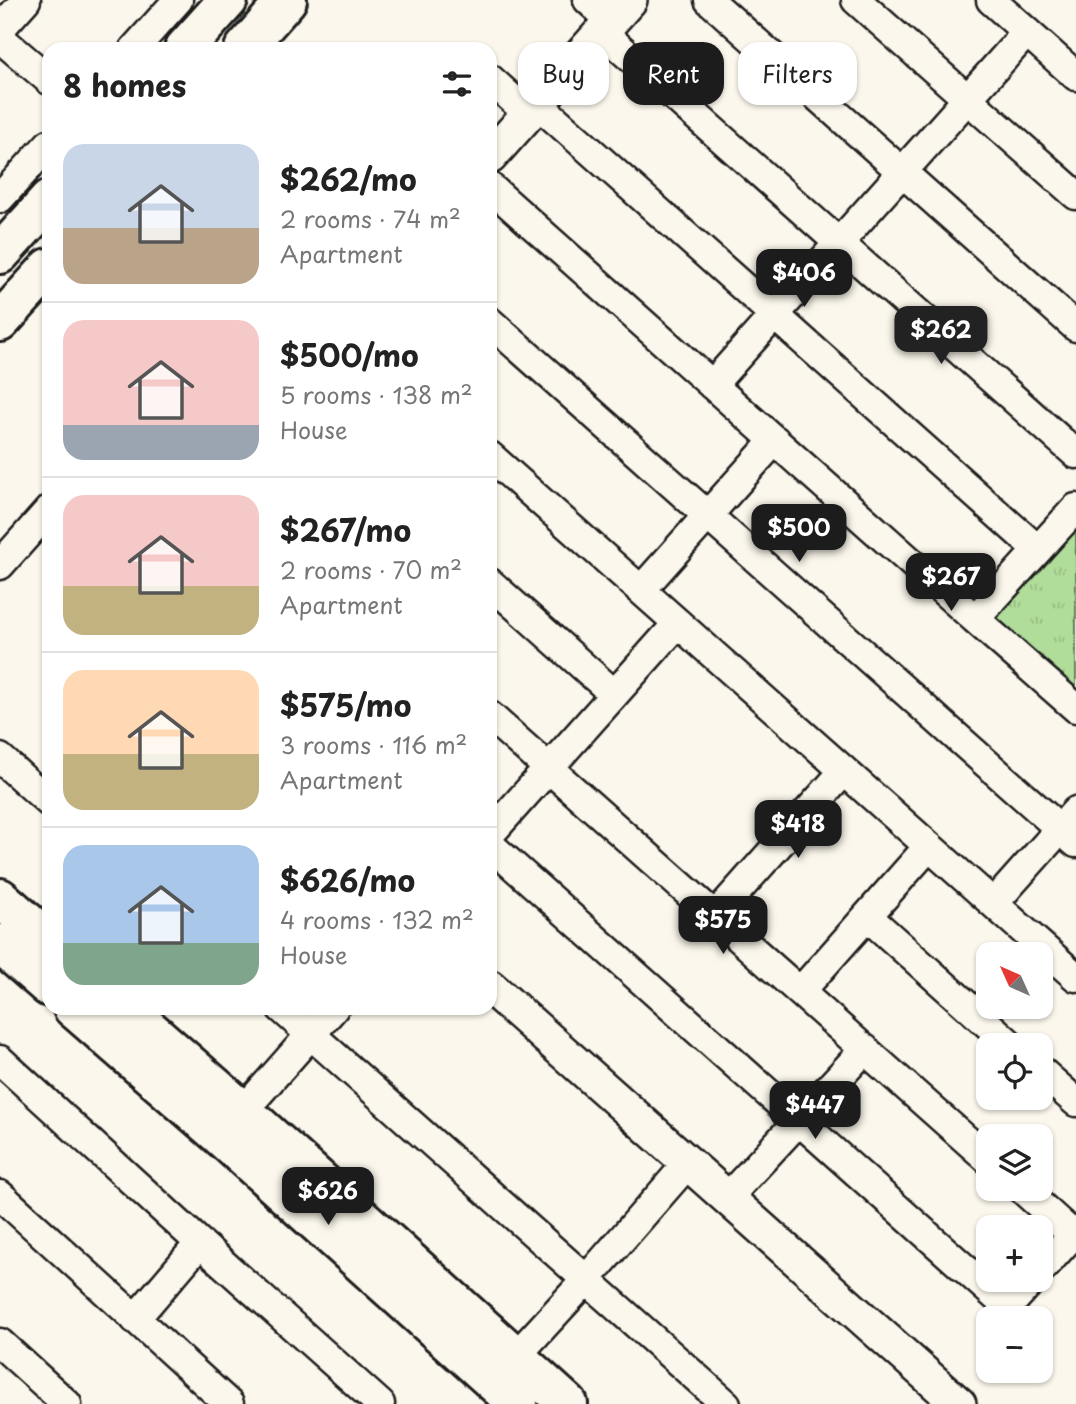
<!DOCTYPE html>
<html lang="en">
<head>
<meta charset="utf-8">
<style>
  body { margin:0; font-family:"Playpen Sans",sans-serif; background:#f6f6f6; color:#222; height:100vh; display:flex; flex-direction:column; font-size:26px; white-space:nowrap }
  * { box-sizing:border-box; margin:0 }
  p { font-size:23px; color:#767676 }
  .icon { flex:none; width:38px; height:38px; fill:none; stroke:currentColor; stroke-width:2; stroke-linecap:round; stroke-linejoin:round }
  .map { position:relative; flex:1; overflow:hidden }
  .sheet { position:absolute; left:42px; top:42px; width:455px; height:973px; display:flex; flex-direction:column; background:#fff; border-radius:21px; box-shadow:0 2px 5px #0004 }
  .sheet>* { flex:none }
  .guide { position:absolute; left:518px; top:42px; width:452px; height:63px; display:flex; gap:14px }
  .needle { width:46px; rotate:315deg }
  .buttons { position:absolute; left:976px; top:942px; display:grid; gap:14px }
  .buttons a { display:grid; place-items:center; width:77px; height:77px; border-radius:14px; background:#fff; box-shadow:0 2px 5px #0004; font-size:35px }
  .price { position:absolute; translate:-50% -60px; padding:0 16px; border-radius:14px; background:#1c1c1c; color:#fff; font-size:23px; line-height:46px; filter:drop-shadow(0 2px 4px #0008) }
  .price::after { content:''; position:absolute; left:50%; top:42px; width:21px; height:16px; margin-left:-10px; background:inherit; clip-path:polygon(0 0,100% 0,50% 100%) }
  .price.on { background:#222; color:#fff }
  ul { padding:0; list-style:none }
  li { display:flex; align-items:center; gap:21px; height:175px; padding:0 21px }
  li+li { border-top:2px solid #e0e0e0 }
  li span { display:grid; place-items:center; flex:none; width:196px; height:140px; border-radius:21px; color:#555 }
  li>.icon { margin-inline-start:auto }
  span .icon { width:84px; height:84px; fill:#fffc; stroke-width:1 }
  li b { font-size:30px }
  h2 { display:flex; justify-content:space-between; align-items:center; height:84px; padding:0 21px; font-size:30px }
  .pill { padding:0 24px; border-radius:21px; background:#fff; box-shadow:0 2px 5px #0004; font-size:24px; line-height:63px }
  .pill.on { background:#1c1c1c; color:#fff }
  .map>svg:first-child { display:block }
  .park { fill:url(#park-tufts); stroke:#667c5b; stroke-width:2 }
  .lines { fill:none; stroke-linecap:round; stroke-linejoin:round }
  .minor-casing { stroke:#1c1c1c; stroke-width:33 }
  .tertiary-casing { stroke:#1c1c1c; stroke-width:38 }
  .secondary-casing { stroke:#1c1c1c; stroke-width:44 }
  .minor { stroke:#fbf7ec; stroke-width:28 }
  .tertiary { stroke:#fbf7ec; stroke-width:33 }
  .secondary { stroke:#fbf7ec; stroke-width:38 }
</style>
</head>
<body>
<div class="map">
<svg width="1076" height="1404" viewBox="0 0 1076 1404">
  <defs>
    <pattern id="park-tufts" width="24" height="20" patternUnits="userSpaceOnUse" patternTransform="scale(1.75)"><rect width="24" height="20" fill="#b1dd9a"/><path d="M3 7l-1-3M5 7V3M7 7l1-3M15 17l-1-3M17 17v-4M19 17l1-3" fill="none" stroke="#98bd84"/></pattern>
  </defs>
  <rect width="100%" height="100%" fill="#fbf7ec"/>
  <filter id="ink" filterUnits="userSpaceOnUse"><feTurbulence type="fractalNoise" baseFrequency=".0143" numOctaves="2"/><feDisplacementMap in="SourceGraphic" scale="14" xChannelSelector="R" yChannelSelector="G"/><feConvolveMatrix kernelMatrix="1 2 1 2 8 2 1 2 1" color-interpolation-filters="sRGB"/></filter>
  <g filter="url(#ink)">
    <path class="park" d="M1076,511V696L984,613Z"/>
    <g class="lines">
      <defs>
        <path id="minor" d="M588,0L611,21
          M709,0L1076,327
          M856,0L1076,195
          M991,0L1076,76
          M0,29L26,0
          M602,32L1076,454
          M0,38L49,80
          M134,49L178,0
          M490,79L529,114
          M538,104L1038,550
          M490,187L975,619
          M0,198L49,144
          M490,322L1076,843
          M712,385L1027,32
          M490,456L1076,977
          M1076,508L975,619L1076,708
          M0,565L49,510
          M490,583L614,694
          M641,590L775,440
          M490,716L989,1160
          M0,758L49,802
          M490,834L678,623
          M490,845L1001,1301L1008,1304L1015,1299L1033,1279
          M994,903L1076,811
          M715,916L844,771
          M867,916L1011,1045
          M800,992L929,846
          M281,1008L726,1404
          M0,1060L200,1243L380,1404
          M1041,1071L1076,1102
          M243,1111L334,1008
          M1021,1188L1073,1235
          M0,1195L229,1404
          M727,1198L865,1049
          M1041,1270L1076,1231
          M135,1319L200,1243
          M0,1343L67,1404
          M516,1356L586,1280L688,1163"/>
        <path id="tertiary" d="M490,157L630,0
          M490,987L959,1404"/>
        <path id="secondary" d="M184,49L228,0
          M244,49L287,0
          M0,254L49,200
          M0,322L49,268
          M0,898L49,941
          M0,944L49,987
          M73,1008L219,1135L518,1404
          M125,1008L243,1111L568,1404"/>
      </defs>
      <use href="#minor" class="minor-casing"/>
      <use href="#tertiary" class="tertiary-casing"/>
      <use href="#secondary" class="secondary-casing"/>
      <use href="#minor" class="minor"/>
      <use href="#tertiary" class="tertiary"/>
      <use href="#secondary" class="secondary"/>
    </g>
  </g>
</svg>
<div class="buttons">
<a><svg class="needle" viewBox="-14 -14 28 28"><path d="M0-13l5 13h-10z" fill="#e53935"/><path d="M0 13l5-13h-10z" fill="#767676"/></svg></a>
<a><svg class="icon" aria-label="locate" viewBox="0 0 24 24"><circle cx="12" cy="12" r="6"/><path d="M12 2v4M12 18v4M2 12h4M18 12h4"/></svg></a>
<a><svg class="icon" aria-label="layers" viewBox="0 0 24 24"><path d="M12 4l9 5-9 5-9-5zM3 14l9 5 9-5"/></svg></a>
<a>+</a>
<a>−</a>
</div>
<b class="price" style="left:804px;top:309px">$406</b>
<b class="price on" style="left:941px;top:366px">$262</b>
<b class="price" style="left:799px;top:564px">$500</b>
<b class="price" style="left:951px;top:613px">$267</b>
<b class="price" style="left:798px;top:860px">$418</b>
<b class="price" style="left:723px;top:956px">$575</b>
<b class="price" style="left:815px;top:1141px">$447</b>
<b class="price" style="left:328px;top:1227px">$626</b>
<div class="guide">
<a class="pill">Buy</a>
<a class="pill on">Rent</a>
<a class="pill">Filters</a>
</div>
<section class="sheet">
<h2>8 homes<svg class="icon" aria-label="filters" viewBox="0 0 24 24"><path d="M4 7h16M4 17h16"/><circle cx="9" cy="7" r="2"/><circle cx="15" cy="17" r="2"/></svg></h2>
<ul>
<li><span style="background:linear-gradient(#c9d6e8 60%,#b9a48a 0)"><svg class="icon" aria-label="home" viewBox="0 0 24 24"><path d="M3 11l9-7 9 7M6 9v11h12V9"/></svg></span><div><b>$262/mo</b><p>2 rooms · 74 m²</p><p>Apartment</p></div></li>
<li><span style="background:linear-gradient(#f6c9c9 75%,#9aa5b1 0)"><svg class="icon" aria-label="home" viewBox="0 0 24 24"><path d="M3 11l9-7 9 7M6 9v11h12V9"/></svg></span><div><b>$500/mo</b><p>5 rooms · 138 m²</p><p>House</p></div></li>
<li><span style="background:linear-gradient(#f6c9c9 65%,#c2b280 0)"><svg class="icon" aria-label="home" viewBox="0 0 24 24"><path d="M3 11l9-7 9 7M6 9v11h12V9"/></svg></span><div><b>$267/mo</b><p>2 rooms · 70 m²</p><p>Apartment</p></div></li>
<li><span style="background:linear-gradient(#ffd9b3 60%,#c2b280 0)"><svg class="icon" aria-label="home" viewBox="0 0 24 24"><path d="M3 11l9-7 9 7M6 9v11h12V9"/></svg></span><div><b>$575/mo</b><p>3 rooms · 116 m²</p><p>Apartment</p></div></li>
<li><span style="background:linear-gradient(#a9c7e8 70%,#7fa58c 0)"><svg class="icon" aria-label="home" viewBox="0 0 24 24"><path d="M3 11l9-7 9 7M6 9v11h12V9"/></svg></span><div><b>$626/mo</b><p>4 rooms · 132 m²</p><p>House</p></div></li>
</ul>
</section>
</div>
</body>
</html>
